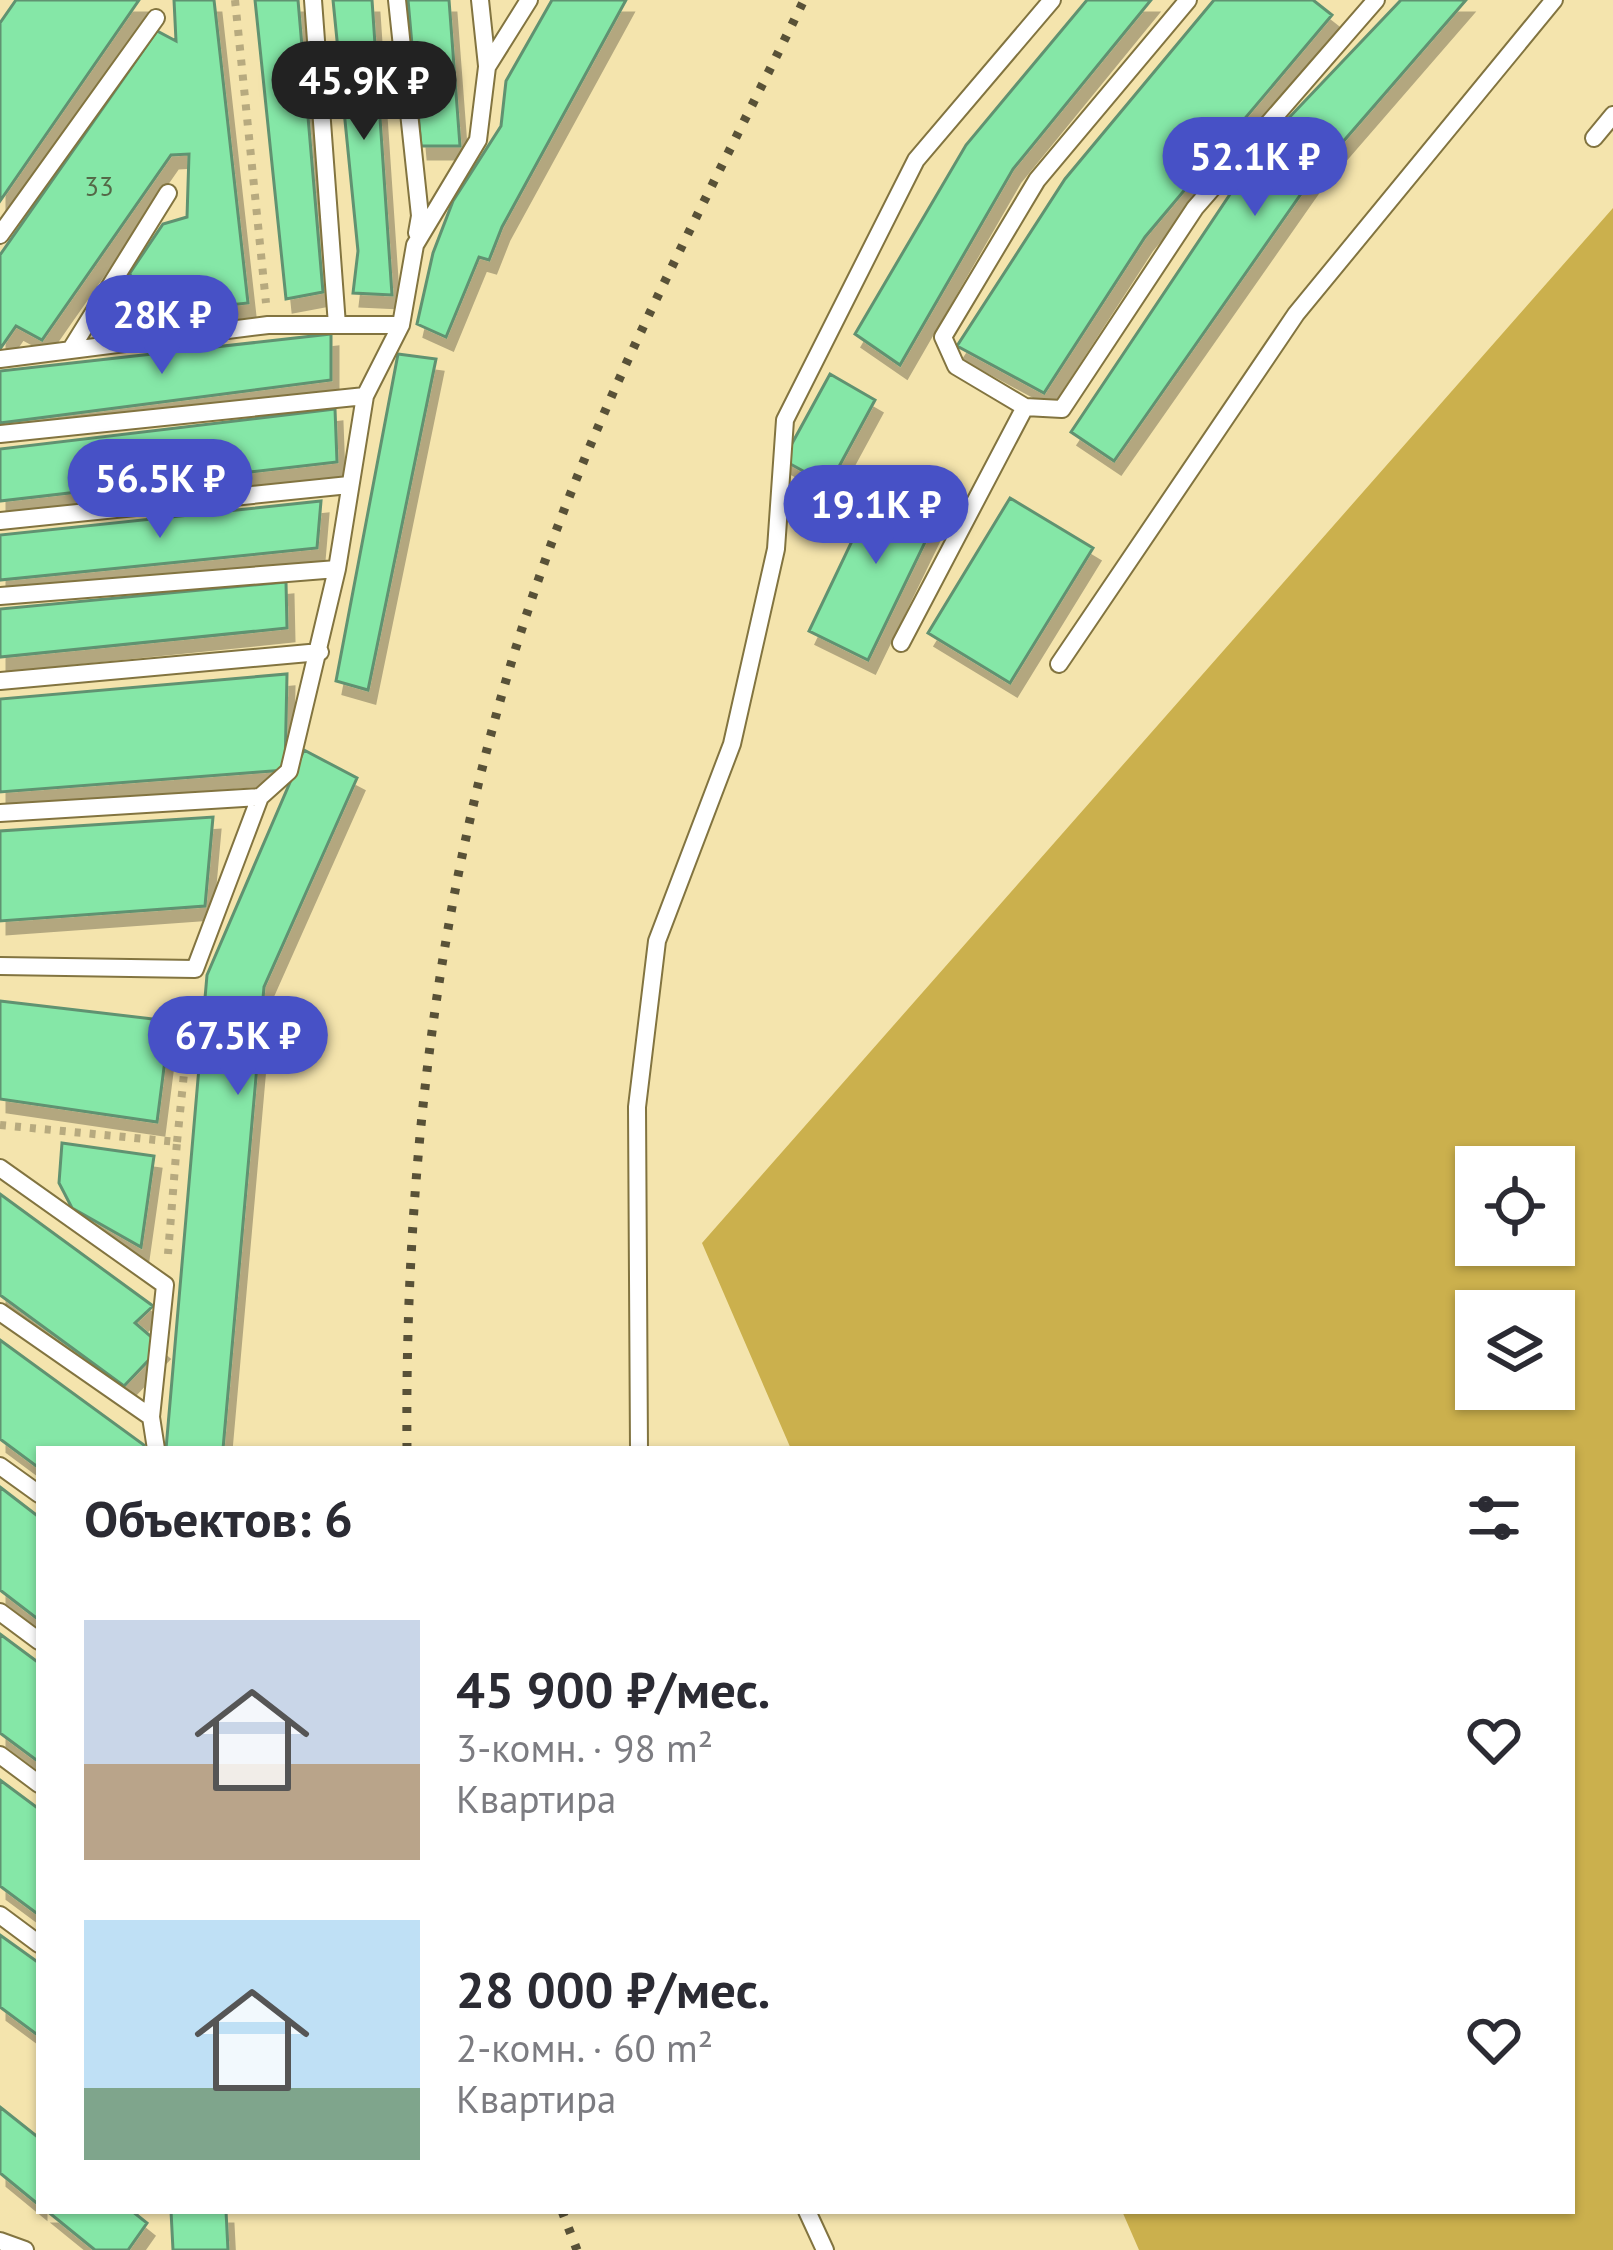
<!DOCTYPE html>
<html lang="ru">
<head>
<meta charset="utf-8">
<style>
  body { margin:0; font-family:"PT Sans",sans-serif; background:#f2f2f3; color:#2b2b33; height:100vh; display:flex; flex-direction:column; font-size:45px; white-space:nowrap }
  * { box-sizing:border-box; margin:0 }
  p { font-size:39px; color:#7c7c81 }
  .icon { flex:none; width:66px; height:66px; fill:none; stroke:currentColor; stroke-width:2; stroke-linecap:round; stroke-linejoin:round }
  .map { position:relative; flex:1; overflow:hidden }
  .side { position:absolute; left:36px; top:1446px; width:1539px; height:768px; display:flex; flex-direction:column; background:#fff; border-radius:0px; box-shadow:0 3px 9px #0004 }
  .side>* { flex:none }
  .buttons { position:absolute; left:1455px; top:1146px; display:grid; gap:24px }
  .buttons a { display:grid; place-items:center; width:120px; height:120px; border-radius:0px; background:#fff; box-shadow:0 3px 9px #0004; font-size:60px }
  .price { position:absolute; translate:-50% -102px; padding:0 27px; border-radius:42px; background:#4751c6; color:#fff; font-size:39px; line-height:78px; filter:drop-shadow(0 3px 6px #0008) }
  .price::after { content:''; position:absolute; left:50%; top:72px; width:36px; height:27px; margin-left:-18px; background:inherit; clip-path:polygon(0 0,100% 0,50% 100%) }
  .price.on { background:#222; color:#fff }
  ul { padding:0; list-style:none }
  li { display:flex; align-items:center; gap:36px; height:300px; padding:0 48px }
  li span { display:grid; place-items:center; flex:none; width:336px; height:240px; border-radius:0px; color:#555 }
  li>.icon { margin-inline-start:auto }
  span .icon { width:144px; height:144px; fill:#fffc; stroke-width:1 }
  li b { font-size:51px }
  h2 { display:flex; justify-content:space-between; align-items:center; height:144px; padding:0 48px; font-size:51px }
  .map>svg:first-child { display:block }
  .green { fill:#cbb04d; fill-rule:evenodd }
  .building { fill:#85e7a7; stroke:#619271; stroke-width:3; filter:url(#shadow) }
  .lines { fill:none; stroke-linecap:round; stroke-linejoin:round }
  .service-casing { stroke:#827440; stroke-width:20 }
  .path { stroke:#b7aa7f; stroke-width:8; stroke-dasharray:6 9; stroke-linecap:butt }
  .service { stroke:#fff; stroke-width:16 }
  .rail { stroke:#585137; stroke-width:9; stroke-dasharray:6 12; stroke-linecap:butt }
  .labels { text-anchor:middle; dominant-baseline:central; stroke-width:9; stroke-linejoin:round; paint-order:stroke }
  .number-label { font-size:27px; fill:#546847 }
</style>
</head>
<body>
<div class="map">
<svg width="1613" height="2250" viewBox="0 0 1613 2250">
  <defs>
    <filter id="shadow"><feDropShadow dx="7" dy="13" stdDeviation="0" flood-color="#0004"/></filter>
  </defs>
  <rect width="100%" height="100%" fill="#f4e4ad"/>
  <path class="green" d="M1613,208V2250H1139L1122,2211H1572V1449H791L702,1243ZM1476,1167H1554V1245H1476ZM1476,1311H1554V1389H1476Z"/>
  <path class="building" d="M16,0H139L0,201V23Z
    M174,0H214L248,303L136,315L130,273L163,224L187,217L189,154L171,155L42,340L16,326L0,349V255L157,31L176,41Z
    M255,0H298L323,292L286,299Z
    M333,0H372L392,295L353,293L358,251Z
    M408,0H449L460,146H421Z
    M552,0H626L502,227L489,260L479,257L446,337L417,324L433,253L453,201L501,126L506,81Z
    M1087,0H1151L1013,169L900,365L855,334L966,145Z
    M1214,0H1313L1332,15L1145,237L1044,393L957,346L1065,179Z
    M1401,0H1466L1315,174L1114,461L1071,432L1263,145Z
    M331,334V380L0,423V371Z
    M398,354L436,359L368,690L336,681Z
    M830,374L875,400L829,485L783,460Z
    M335,409L337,462L0,501V449Z
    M884,474L944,503L868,660L809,631Z
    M1010,498L1093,548L1010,683L928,633Z
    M321,501L317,548L0,580V535Z
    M286,582L287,628L0,657V609Z
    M287,674L285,770L0,792V699Z
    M304,750L357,778L264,987L223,1449H166L207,975Z
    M213,817L205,906L0,921V831Z
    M0,1001L170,1021L157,1122L0,1099Z
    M62,1143L154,1156L141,1247L72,1208L59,1183Z
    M0,1194L153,1306L135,1323L162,1346L124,1386L0,1295Z
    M0,1340L144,1445L143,1449H39V1468L0,1439Z
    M0,1487L39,1517V1620L0,1590Z
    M0,1634L39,1663V1762L0,1733Z
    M0,1780L39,1809V1915L0,1886Z
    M0,1935L39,1963V2036L0,2007Z
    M0,2107L39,2138V2205L0,2173Z
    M47,2211H132L147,2223L128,2250H95Z
    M171,2211H226L228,2250H173Z"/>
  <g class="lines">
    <defs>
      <path id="service" d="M313,0L337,325
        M397,0L420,216L417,233
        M480,0L487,66
        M1188,0L1037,180L943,337L956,366L1025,407L1062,409L1195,208L1376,0
        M1594,138L1613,115
        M0,235L156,18
        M71,349L168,193
        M0,359L268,325H401
        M0,434L365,396
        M0,521L349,485
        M0,596L337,569
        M901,643L1025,407
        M1059,664L1296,314L1554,0
        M0,681L320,652
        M0,813L260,797
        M0,966L195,969L260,797L289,771L337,569L365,396L401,325L415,245L478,140L487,67L529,0
        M0,1168L165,1285L151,1417L156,1449
        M0,1312L151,1417
        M639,1449L637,1107L657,941L732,744L776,549L785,420L916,160L1052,0
        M0,1466L39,1494
        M0,1612L39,1641
        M0,1755L39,1784
        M0,1915L39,1944
        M807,2211L825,2250
        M0,2241L25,2250"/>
    </defs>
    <use href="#service" class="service-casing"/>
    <path class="path" d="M235,0L266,303
      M0,1125L177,1142L168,1254
      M177,1142L192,995"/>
    <use href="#service" class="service"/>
    <path class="rail" d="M407,1449C404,1146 444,836 549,550C618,361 716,181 804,0
      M562,2211L577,2250"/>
  </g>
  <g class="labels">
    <g class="number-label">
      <text x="99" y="186">33</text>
    </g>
  </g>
</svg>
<div class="buttons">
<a><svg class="icon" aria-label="locate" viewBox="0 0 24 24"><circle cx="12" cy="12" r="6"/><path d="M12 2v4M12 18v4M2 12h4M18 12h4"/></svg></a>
<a><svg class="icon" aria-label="layers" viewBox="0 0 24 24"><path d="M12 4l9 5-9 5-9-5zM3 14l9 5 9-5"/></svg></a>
</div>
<b class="price on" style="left:364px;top:143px">45.9K ₽</b>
<b class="price" style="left:1255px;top:219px">52.1K ₽</b>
<b class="price" style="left:162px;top:377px">28K ₽</b>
<b class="price" style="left:160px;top:541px">56.5K ₽</b>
<b class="price" style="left:876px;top:567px">19.1K ₽</b>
<b class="price" style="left:238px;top:1098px">67.5K ₽</b>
<section class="side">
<h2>Объектов: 6<svg class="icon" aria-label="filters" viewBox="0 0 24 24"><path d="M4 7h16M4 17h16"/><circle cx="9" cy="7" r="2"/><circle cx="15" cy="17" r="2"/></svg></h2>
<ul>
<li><span style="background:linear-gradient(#c9d6e8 60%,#b9a48a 0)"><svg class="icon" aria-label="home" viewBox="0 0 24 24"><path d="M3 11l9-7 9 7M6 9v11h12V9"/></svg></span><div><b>45 900 ₽/мес.</b><p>3-комн. · 98 m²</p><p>Квартира</p></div><svg class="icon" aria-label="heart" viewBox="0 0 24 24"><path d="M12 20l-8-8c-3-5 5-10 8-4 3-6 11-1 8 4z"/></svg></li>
<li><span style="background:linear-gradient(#bfe0f5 70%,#7fa58c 0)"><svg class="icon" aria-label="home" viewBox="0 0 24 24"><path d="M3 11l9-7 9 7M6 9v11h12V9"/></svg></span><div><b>28 000 ₽/мес.</b><p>2-комн. · 60 m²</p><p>Квартира</p></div><svg class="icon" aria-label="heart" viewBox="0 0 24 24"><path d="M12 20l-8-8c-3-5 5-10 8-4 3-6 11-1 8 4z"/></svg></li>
</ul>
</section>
</div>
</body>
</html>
